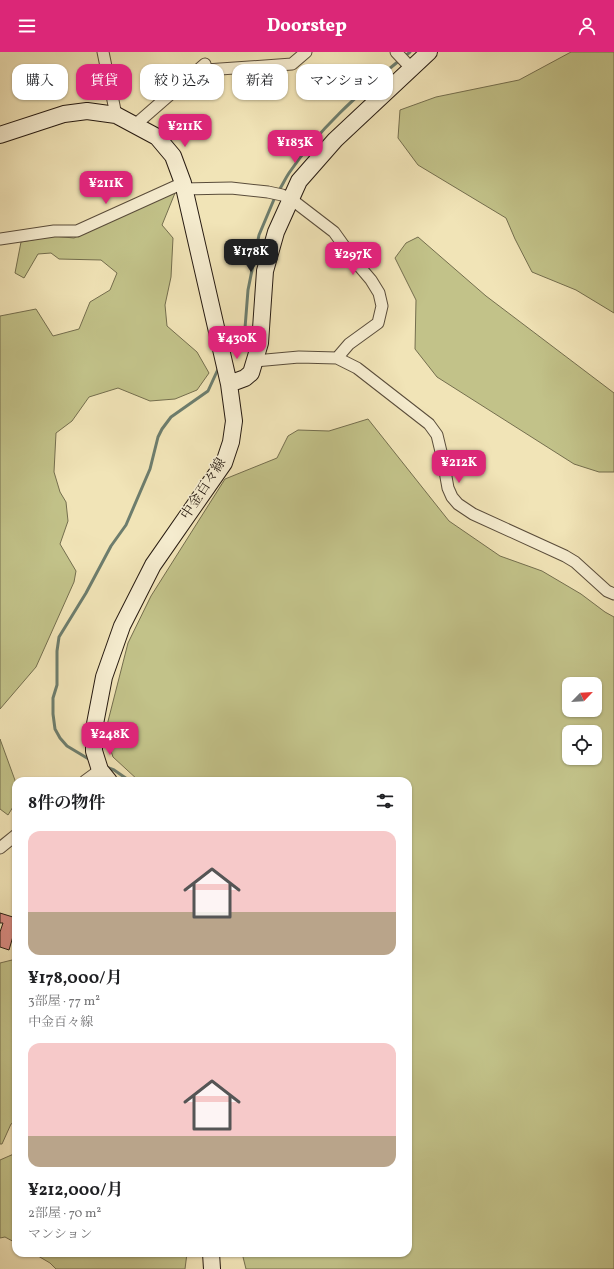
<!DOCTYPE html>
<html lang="ja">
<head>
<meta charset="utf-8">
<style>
  body { margin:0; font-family:Vollkorn,"Noto Serif JP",serif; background:#f2f2f2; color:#202124; height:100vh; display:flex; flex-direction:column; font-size:15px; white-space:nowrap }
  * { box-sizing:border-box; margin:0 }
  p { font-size:13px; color:#757577 }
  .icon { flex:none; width:22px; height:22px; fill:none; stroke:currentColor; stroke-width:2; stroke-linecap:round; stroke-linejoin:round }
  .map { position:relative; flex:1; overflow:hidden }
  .drawer { position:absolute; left:12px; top:725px; width:400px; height:480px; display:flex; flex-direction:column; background:#fff; border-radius:12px; box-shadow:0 1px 3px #0004 }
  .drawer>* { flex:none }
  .top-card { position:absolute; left:12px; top:12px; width:400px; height:36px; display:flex; gap:8px }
  .needle { width:26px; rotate:65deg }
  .controls { position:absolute; left:562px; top:625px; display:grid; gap:8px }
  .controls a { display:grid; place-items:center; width:40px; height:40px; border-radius:8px; background:#fff; box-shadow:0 1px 3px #0004; font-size:20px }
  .price { position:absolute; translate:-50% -34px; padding:0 9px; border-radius:8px; background:#db2777; color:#fff; font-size:13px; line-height:26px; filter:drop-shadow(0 1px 2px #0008) }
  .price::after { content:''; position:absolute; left:50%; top:24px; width:12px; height:9px; margin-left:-6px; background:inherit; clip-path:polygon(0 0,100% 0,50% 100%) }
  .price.current { background:#222; color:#fff }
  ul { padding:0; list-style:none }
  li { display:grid; align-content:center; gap:8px; height:212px; padding:0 16px }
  li span { display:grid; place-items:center; height:124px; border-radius:12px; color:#555 }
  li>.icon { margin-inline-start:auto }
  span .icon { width:72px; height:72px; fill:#fffc; stroke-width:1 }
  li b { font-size:17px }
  h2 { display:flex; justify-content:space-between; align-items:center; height:48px; padding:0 16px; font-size:17px }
  .chip { padding:0 14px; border-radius:12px; background:#fff; box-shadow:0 1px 3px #0004; font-size:14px; line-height:36px }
  .chip.current { background:#db2777; color:#fff }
  header { display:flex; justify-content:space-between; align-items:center; height:52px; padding:0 16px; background:#db2777; color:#fff; font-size:18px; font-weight:800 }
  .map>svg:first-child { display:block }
  .green { fill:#c2c289; stroke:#746e4e; fill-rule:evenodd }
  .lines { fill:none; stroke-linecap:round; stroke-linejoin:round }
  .stream { stroke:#6d7d6d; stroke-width:3 }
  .building { fill:#db8c84; stroke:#271b12 }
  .street-casing { stroke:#5a4d3b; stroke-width:13 }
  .secondary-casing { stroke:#271b12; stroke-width:18 }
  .street { stroke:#f6edd0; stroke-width:11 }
  .secondary { stroke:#f6edd0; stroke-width:16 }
  .labels { text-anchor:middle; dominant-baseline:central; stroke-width:3; stroke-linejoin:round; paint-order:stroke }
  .street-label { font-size:14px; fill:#271b12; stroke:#f6edd0 }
</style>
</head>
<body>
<header><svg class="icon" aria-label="menu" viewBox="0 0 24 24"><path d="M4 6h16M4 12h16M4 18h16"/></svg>Doorstep<svg class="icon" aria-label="person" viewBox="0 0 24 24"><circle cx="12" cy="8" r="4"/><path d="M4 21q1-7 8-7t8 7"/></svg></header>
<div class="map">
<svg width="614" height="1217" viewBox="0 0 614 1217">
  <rect width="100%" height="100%" fill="#f1e4b7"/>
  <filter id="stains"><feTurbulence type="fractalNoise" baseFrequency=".005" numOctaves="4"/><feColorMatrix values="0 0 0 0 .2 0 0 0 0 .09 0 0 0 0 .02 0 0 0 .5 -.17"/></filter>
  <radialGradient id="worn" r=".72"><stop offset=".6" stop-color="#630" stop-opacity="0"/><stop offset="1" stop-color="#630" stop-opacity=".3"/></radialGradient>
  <path class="green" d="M571,0H614V261L576,238L532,220L515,187L506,166L418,113L398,86L400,58L436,45L519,28Z
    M175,141L162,173L173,186L171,225L165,253L167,274L197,300L209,321L197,338L175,347L150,349L118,336L89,345L72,369L56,381L54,420L60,440L66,450L68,469L60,492L76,519L74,530L36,615L0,657V264L36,257L53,284L79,277L90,250L110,238L117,221L101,208L59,207L51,201L38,202L24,226L15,221L21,190L53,184L74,186L157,146Z
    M418,185L486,244L614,341V420H599L574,412L437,325L415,297L416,248L395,206L406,191Z
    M368,367L449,469L500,504L542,519L581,542L605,560L614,565V1217H246L242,1201H408V729H139L113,705L105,681L128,591L151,544L225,427L277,406L288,384L298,378L329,379ZM569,632H595V658H569ZM569,680H595V706H569Z
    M0,687L16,731V750L8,763L0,757Z
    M16,907V1069L11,1072L2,1092H0V911Z
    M16,1101V1191L5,1185L0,1186V1108Z
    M33,1201H187L185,1217H56L50,1211Z"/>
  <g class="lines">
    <path class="stream" d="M404,5L410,0
      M278,140C282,134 285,127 289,121C319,77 358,42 400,8
      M227,300L239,280L245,276L248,238L259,183L275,145
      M92,709L67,694L60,686L55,677L53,662V646L57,633V599L59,585L86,541L111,494L126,473L150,417L158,385L162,377L171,365L208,339L219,315
      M106,715L114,718L130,729"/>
  </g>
  <path class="building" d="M0,861L16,866V874L9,898L0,895V880L3,871H0Z"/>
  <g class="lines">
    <defs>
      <path id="street" d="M103,0L116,63
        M396,0L412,17
        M135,73L205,12L206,18L292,12L306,0
        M183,137L231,136L268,140L282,143L291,147L334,180L354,208L371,228L379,241L382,254L378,271L349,292L337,306
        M0,187L54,179H77L183,131
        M255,309L299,305L337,306L357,316L429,372L437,383L443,408L448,436L452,445L458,452L473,462L565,504L575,510L607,539L614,542
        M85,729L100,718
        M0,796L16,783"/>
      <path id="secondary" d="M0,83L64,62L87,59L116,63L157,85L173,104L183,131L229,332L234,369L231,390L224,411L153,513L122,574L104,625L94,677V699L100,718L109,729
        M229,332L245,326L251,321L260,291L265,219L276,180L299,129L335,88L429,0
        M211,1201L212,1217"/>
    </defs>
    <use href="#street" class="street-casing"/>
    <use href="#secondary" class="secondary-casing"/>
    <use href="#street" class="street"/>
    <use href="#secondary" class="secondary"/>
  </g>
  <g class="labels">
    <g class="street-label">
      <text transform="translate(204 437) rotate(-57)">中金百々線</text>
    </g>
  </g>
  <rect width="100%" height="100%" filter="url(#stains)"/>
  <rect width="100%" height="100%" fill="url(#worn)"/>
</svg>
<div class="controls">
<a><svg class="needle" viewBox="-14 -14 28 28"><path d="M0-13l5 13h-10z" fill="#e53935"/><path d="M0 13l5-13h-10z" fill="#757577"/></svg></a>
<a><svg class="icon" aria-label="locate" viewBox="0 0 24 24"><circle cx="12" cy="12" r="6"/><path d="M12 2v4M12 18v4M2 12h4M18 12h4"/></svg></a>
</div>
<b class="price" style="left:185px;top:96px">¥211K</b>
<b class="price" style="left:295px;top:112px">¥183K</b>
<b class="price" style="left:106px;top:153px">¥211K</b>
<b class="price current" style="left:251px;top:221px">¥178K</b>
<b class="price" style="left:353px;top:224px">¥297K</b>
<b class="price" style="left:237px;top:308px">¥430K</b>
<b class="price" style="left:459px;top:432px">¥212K</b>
<b class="price" style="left:110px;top:704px">¥248K</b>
<div class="top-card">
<a class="chip">購入</a>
<a class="chip current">賃貸</a>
<a class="chip">絞り込み</a>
<a class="chip">新着</a>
<a class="chip">マンション</a>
</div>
<section class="drawer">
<h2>8件の物件<svg class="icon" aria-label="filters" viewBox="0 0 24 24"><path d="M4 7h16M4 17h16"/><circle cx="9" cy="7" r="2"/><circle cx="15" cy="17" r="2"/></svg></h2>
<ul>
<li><span style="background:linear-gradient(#f6c9c9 65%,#b9a48a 0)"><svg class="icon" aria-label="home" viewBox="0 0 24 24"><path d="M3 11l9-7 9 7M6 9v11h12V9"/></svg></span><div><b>¥178,000/月</b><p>3部屋 · 77 m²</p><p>中金百々線</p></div></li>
<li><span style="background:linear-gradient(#f6c9c9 75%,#b9a48a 0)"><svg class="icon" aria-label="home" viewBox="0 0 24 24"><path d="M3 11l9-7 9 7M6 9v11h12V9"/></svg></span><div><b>¥212,000/月</b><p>2部屋 · 70 m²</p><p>マンション</p></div></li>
</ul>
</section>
</div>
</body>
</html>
